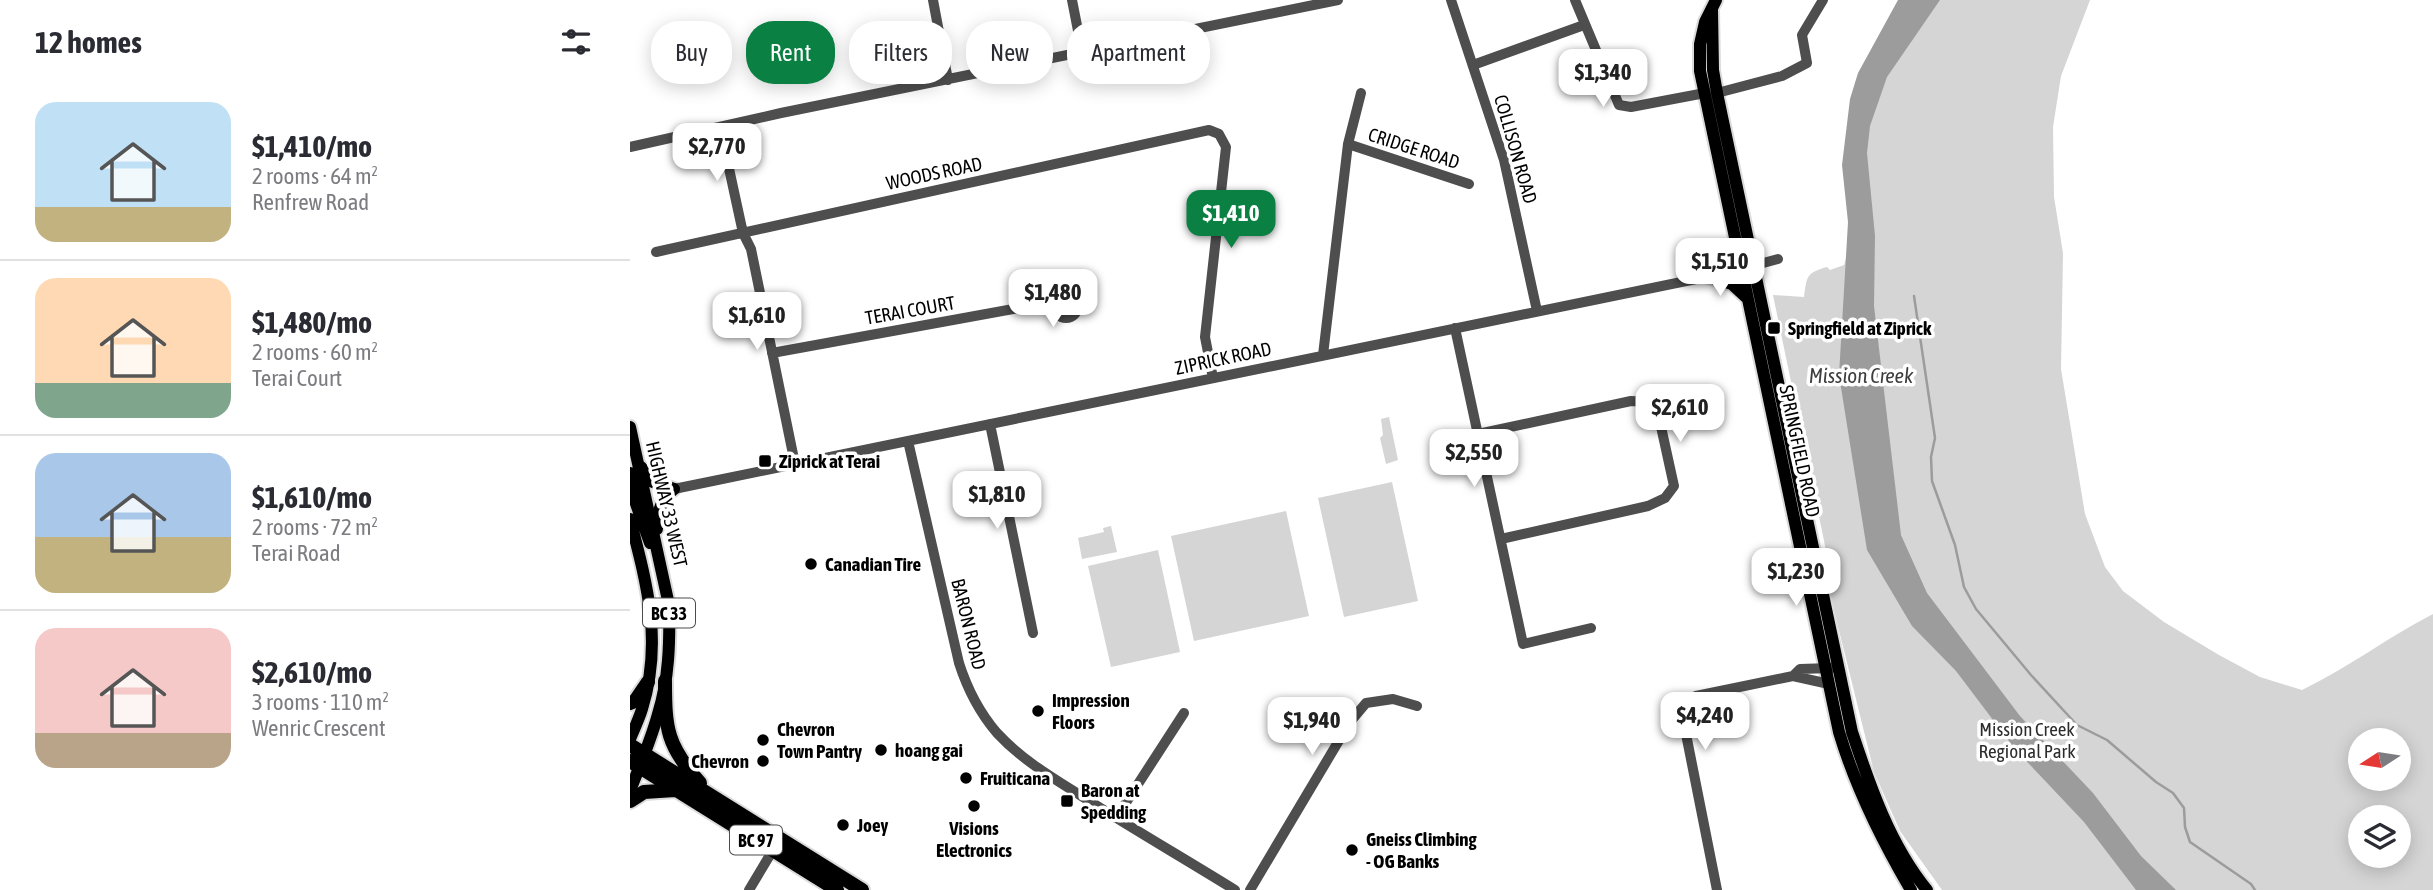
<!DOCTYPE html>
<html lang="en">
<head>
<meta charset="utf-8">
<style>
  body { margin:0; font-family:"Asap Condensed",sans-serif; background:#f7f7f7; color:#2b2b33; height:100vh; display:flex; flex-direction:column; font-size:26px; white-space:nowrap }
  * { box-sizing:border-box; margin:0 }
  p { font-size:23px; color:#7c7c81 }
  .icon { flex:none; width:38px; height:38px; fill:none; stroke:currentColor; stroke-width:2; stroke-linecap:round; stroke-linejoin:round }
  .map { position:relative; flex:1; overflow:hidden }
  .side { display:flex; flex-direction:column; background:#fff; width:630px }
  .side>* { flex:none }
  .hud { position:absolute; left:21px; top:21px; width:665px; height:63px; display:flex; gap:14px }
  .needle { width:46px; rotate:258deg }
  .controls { position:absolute; left:1718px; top:728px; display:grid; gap:14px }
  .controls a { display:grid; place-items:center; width:63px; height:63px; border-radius:50%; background:#fff; box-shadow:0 4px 18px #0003; font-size:35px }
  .price { position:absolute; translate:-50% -60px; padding:0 16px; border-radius:14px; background:#fff; color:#222; font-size:23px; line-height:46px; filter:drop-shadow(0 2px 4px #0008) }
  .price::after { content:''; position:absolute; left:50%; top:42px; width:21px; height:16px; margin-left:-10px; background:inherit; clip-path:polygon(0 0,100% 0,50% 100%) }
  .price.current { background:#0b8043; color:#fff }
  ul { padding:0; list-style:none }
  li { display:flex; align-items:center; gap:21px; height:175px; padding:0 35px }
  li+li { border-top:2px solid #e1e1e2 }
  li span { display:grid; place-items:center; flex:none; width:196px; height:140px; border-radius:21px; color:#555 }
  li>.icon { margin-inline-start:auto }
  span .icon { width:84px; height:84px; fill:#fffc; stroke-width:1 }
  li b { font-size:30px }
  h2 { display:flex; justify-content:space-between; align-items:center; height:84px; padding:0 35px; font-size:30px }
  .chip { padding:0 24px; border-radius:28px; background:#fff; box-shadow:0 4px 18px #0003; font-size:24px; line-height:63px }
  .chip.current { background:#0b8043; color:#fff }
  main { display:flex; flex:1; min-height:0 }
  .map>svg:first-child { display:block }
  .green { fill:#d5d5d5; fill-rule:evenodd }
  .water { fill:#9c9c9c }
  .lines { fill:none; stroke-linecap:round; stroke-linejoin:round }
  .stream { stroke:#9c9c9c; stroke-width:2.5 }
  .major-casing { stroke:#dbdbdb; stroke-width:16 }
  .highway-casing { stroke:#dbdbdb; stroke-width:18 }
  .minor { stroke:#4e4e4e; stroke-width:10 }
  .major { stroke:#000; stroke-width:12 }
  .highway { stroke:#000; stroke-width:14 }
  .poi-dot { fill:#000; stroke:#fff; stroke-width:2.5 }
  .labels { text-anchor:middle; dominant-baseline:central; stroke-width:7; stroke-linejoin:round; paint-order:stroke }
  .shield { fill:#fff; stroke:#4c4c4c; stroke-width:2 }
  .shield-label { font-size:18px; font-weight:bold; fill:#000 }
  .street-label { font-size:19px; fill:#000; stroke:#fff }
  .poi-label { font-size:19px; font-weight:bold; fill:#000; stroke:#fff; text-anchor:start }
  .park-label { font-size:19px; fill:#2c2c2c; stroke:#fff }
  .water-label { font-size:21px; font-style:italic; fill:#3d3d3d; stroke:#fff }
</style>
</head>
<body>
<main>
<section class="side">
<h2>12 homes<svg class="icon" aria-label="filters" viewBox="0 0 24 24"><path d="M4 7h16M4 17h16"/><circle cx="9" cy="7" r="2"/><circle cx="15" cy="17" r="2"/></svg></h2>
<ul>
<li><span style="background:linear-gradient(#bfe0f5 75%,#c2b280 0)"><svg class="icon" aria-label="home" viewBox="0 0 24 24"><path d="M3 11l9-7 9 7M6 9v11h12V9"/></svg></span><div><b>$1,410/mo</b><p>2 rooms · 64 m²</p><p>Renfrew Road</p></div></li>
<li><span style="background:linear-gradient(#ffd9b3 75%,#7fa58c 0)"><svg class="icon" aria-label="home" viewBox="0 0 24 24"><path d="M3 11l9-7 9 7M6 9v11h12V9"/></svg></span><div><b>$1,480/mo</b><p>2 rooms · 60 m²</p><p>Terai Court</p></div></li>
<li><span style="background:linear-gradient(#a9c7e8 60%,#c2b280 0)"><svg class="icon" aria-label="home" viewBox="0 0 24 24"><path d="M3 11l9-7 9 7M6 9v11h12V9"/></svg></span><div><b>$1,610/mo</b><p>2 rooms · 72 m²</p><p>Terai Road</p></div></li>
<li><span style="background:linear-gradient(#f6c9c9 75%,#b9a48a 0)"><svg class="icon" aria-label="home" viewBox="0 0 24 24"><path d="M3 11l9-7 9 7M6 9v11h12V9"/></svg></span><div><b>$2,610/mo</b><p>3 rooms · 110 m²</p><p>Wenric Crescent</p></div></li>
</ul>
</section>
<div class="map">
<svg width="1803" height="890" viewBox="0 0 1803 890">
  <rect width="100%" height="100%" fill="#fff"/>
  <path class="green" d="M1301,0H1460L1431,76L1423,127L1424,197L1433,253L1431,369L1455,514L1475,567L1493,591L1534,622L1589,655L1630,677L1672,690C1718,668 1758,637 1803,614V890H1312L1270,831L1244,772L1200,594L1203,584L1143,295L1174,297C1177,276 1176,273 1197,267L1200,270L1214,265L1217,255V237L1231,235L1236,136L1250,78ZM1731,740H1769V779H1731ZM1731,817H1769V856H1731Z
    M759,417L768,460L756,464L750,438L753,435L751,419Z
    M762,482L788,601L714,617L688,498Z
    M656,511L679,616L564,641L541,536Z
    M481,526L487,552L452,559L448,538L474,532L473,528Z
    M528,550L550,652L481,667L458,566Z"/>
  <path class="water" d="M1268,0H1310L1257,77L1240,126L1237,153L1245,236L1244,306L1271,535L1297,593L1390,716L1463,793L1511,856L1546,890H1506L1454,822L1385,749L1326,671L1282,626L1237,550L1209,375L1218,222L1212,165L1220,99L1228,73Z"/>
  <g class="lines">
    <path class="stream" d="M1284,296L1305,438L1301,457L1302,481L1325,545L1334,587L1346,609L1401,675L1447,725L1477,740L1526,782L1543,793L1554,808L1555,827L1560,842L1621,884L1625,890"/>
    <defs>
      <path id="major" d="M1086,0L1075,22L1070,44V71L1209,732C1226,789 1251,839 1281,890
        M1082,9L1083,70L1087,93L1222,732C1240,786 1260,845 1297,890
        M1076,276L1102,284L1116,297
        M0,427L39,605C40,642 39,679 28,714C21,740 10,765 0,791
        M11,467L23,482L44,489
        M0,473L5,487L11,491
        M0,487L20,543
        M0,519C17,584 33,642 12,709C9,719 4,729 0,739
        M27,529C28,511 30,500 44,489"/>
      <path id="highway" d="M35,681C35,729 37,746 70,783
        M0,703L5,701L18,682
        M0,745L232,890
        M0,761L207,890
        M0,801L14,792L45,790"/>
    </defs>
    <use href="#major" class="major-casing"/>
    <use href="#highway" class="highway-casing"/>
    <path class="minor" d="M303,0L318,80
      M442,0L452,51
      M821,0L874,160L907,311
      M945,0L989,105L1001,107L1075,93
      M843,65L954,25
      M1087,93L1152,76L1177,63L1172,35L1193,0
      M90,127L113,233L121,249L165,464
      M718,144L839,184
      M0,147L151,113L708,0
      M26,252L579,130L589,134L596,147L575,337L583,378
      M424 306a12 12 0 1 1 24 0a12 12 0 1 1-24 0Z
      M825,328L893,644L961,628
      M142,353L411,304L424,305
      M693,355L718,144L731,93
      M360,424L403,633
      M848,434L1001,401L1017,402L1028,413L1044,486L1035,498L1018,506L871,539
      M278,441L329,663C337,688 349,712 367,733C392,760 423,778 453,797C503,829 555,859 605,890
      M44,489L1100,272L1148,259
      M1163,676L1170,669L1201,668
      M486,818L554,713
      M119,890L143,850
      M620,890L720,722L736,703L763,699L787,706
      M1087,890L1054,724L1057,702L1066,696L1163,676L1199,684"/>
    <use href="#major" class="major"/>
    <use href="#highway" class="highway"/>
  </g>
  <g class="poi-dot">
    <rect x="1137" y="321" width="14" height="14" rx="3.5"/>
    <rect x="128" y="454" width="14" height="14" rx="3.5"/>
    <circle cx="181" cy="564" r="7"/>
    <circle cx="408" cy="711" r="7"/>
    <circle cx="133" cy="740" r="7"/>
    <circle cx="251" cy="750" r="7"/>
    <circle cx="133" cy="761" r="7"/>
    <circle cx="336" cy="778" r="7"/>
    <rect x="430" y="794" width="14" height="14" rx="3.5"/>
    <circle cx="344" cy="806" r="7"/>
    <circle cx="213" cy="825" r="7"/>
    <circle cx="722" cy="850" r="7"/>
  </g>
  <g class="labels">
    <g class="shield">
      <rect x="13" y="598.5" width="52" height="29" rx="5"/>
      <rect x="100" y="825.5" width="52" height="29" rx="5"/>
    </g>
    <g class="shield-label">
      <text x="39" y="613">BC 33</text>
      <text x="126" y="840">BC 97</text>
    </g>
    <g class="street-label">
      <text transform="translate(784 148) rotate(18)">CRIDGE ROAD</text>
      <text transform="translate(886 149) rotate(74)">COLLISON ROAD</text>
      <text transform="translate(304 173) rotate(-12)">WOODS ROAD</text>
      <text transform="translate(280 310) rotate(-10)">TERAI COURT</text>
      <text transform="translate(593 358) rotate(-12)">ZIPRICK ROAD</text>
      <text transform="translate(1170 451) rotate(78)">SPRINGFIELD ROAD</text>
      <text transform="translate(37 504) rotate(77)">HIGHWAY 33 WEST</text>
      <text transform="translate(339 624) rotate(76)">BARON ROAD</text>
    </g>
    <g class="poi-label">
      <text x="1158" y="328">Springfield at Ziprick</text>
      <text x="149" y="461">Ziprick at Terai</text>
      <text x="195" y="564">Canadian Tire</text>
      <text x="422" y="700">Impression<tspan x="422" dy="22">Floors</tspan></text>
      <text x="147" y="729">Chevron<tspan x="147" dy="22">Town Pantry</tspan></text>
      <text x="265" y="750">hoang gai</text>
      <text x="119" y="761" text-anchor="end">Chevron</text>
      <text x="350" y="778">Fruiticana</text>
      <text x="451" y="790">Baron at<tspan x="451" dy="22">Spedding</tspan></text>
      <text x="227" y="825">Joey</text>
      <text x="344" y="828" text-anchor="middle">Visions<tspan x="344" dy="22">Electronics</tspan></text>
      <text x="736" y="839">Gneiss Climbing<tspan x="736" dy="22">- OG Banks</tspan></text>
    </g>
    <g class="park-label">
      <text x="1397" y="729">Mission Creek<tspan x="1397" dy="22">Regional Park</tspan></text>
    </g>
    <g class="water-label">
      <text x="1231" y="375">Mission Creek</text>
    </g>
  </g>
</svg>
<div class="controls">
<a><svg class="needle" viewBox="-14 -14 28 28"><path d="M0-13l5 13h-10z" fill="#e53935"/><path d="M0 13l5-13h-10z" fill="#7c7c81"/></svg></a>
<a><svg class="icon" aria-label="layers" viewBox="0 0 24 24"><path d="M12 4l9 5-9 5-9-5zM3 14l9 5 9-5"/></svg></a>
</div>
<b class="price" style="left:973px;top:109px">$1,340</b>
<b class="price" style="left:87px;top:183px">$2,770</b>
<b class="price current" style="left:601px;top:250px">$1,410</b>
<b class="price" style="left:1090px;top:298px">$1,510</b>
<b class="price" style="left:423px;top:329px">$1,480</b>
<b class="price" style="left:127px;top:352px">$1,610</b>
<b class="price" style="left:1050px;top:444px">$2,610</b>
<b class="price" style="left:844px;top:489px">$2,550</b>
<b class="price" style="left:367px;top:531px">$1,810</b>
<b class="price" style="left:1166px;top:608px">$1,230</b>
<b class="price" style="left:1075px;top:752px">$4,240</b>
<b class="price" style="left:682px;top:757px">$1,940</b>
<div class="hud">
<a class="chip">Buy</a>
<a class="chip current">Rent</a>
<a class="chip">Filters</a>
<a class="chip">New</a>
<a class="chip">Apartment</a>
</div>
</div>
</main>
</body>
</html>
